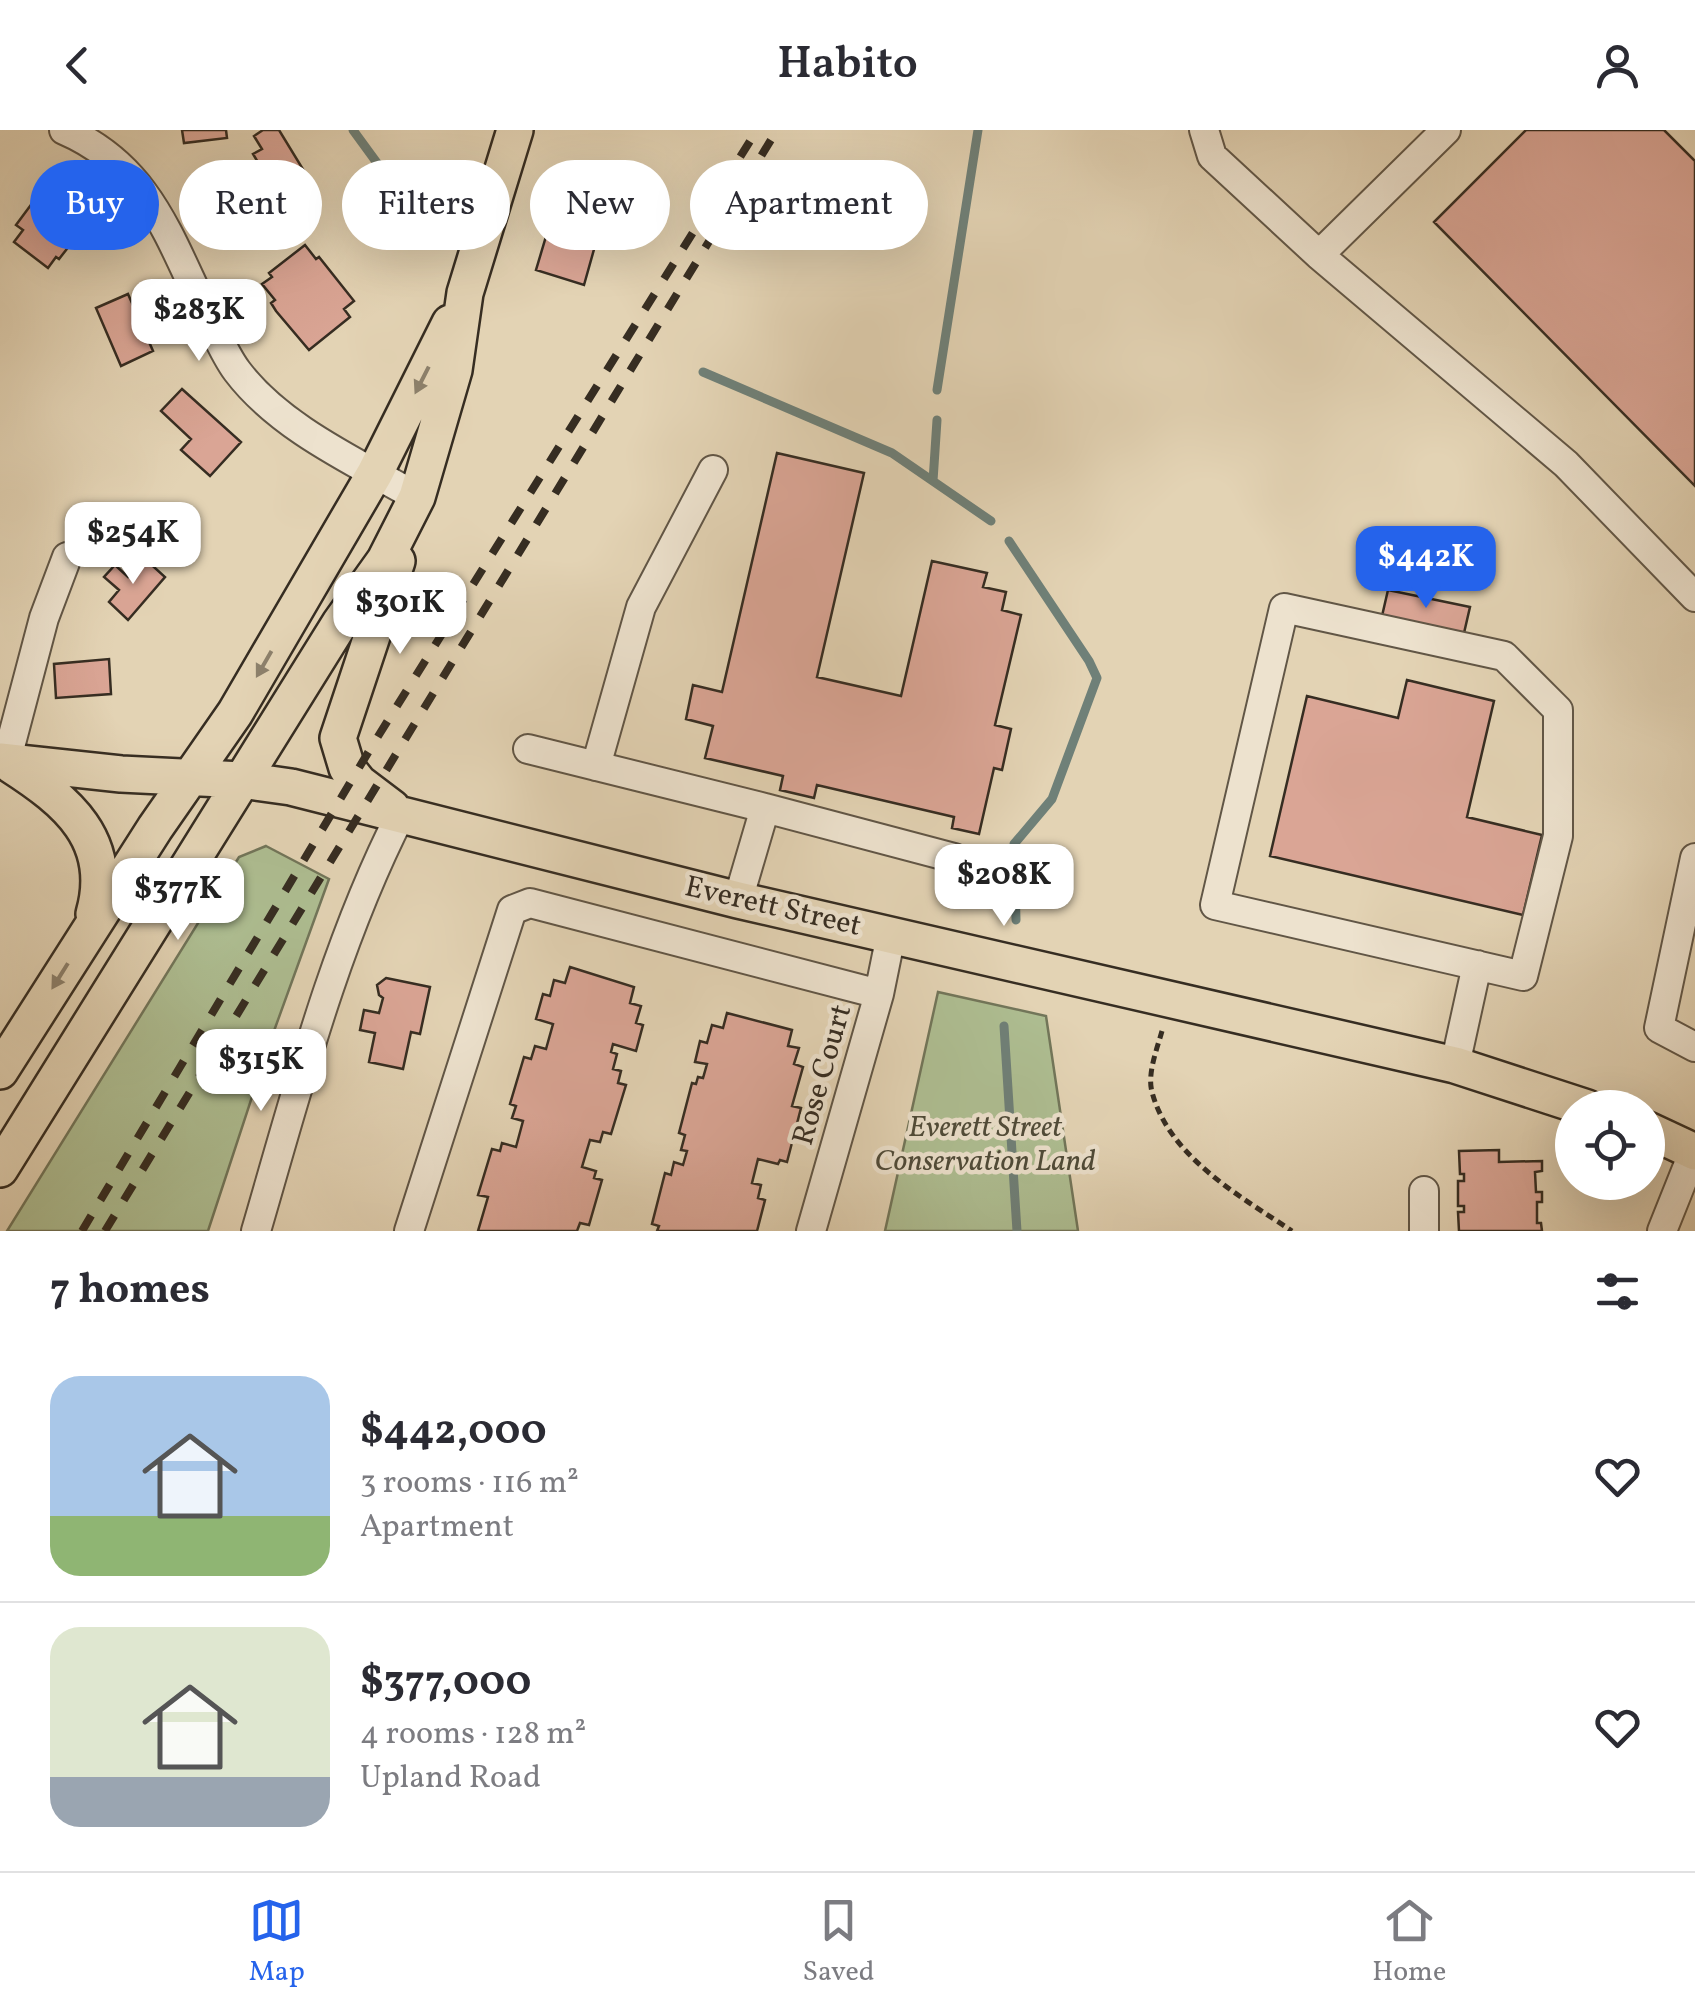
<!DOCTYPE html>
<html lang="en">
<head>
<meta charset="utf-8">
<style>
  body { margin:0; font-family:Vollkorn,serif; background:#f7f7f7; color:#2b2b33; height:100vh; display:flex; flex-direction:column; font-size:38px; white-space:nowrap }
  * { box-sizing:border-box; margin:0 }
  p { font-size:32px; color:#7c7c81 }
  .icon { flex:none; width:55px; height:55px; fill:none; stroke:currentColor; stroke-width:2; stroke-linecap:round; stroke-linejoin:round }
  .map { position:relative; height:1101px; overflow:hidden }
  .side { display:flex; flex-direction:column; background:#fff; flex:1 }
  .side>* { flex:none }
  .top-card { position:absolute; left:30px; top:30px; width:1000px; height:90px; display:flex; gap:20px }
  .buttons { position:absolute; left:1555px; top:960px; display:grid; gap:20px }
  .buttons a { display:grid; place-items:center; width:110px; height:110px; border-radius:50%; background:#fff; box-shadow:0 10px 40px #0002; font-size:50px }
  .price { position:absolute; translate:-50% -85px; padding:0 22px; border-radius:20px; background:#fff; color:#222; font-size:32px; line-height:65px; filter:drop-shadow(0 2px 5px #0008) }
  .price::after { content:''; position:absolute; left:50%; top:60px; width:30px; height:22px; margin-left:-15px; background:inherit; clip-path:polygon(0 0,100% 0,50% 100%) }
  .price.on { background:#2563eb; color:#fff }
  ul { padding:0; list-style:none }
  li { display:flex; align-items:center; gap:30px; height:250px; padding:0 50px }
  li+li { border-top:2px solid #e1e1e2 }
  li span { display:grid; place-items:center; flex:none; width:280px; height:200px; border-radius:30px; color:#555 }
  li>.icon { margin-inline-start:auto }
  span .icon { width:120px; height:120px; fill:#fffc; stroke-width:1 }
  li b { font-size:42px }
  h2 { display:flex; justify-content:space-between; align-items:center; height:120px; padding:0 50px; font-size:42px }
  .pill { padding:0 35px; border-radius:45px; background:#fff; box-shadow:0 10px 40px #0002; font-size:35px; line-height:90px }
  .pill.on { background:#2563eb; color:#fff }
  header { display:flex; justify-content:space-between; align-items:center; height:130px; padding:0 50px; background:#fff; font-size:45px; font-weight:600 }
  .dock { display:flex; justify-content:space-around; align-items:center; height:140px; border-top:2px solid #e1e1e2; background:#fff; font-size:28px; color:#7c7c81 }
  .dock a { display:grid; justify-items:center; gap:5px }
  .dock .on { color:#2563eb }
  .map>svg:first-child { display:block }
  .green { fill:#aebe92; stroke:#72765a; stroke-width:2.5 }
  .lines { fill:none; stroke-linecap:round; stroke-linejoin:round }
  .stream { stroke:#6f8078; stroke-width:9 }
  .building { fill:#daa595; stroke:#362d22; stroke-width:2.5 }
  .minor-casing { stroke:#615646; stroke-width:32 }
  .major-casing { stroke:#362d22; stroke-width:40 }
  .path { stroke:#362d22; stroke-width:5; stroke-dasharray:8 5; stroke-linecap:butt }
  .minor { stroke:#ede2ce; stroke-width:28 }
  .major { stroke:#e3d3b4; stroke-width:35 }
  .rail { stroke:#362d22; stroke-width:8; stroke-dasharray:18 18; stroke-linecap:butt }
  .oneway { fill:#8c806b }
  .labels { text-anchor:middle; dominant-baseline:central; stroke-width:9; stroke-linejoin:round; paint-order:stroke }
  .street-label { font-size:30px; fill:#362d22; stroke:#ede2ce }
  .park-label { font-size:30px; font-style:italic; fill:#4e4a38; stroke:#ede2ce }
</style>
</head>
<body>
<header><svg class="icon" aria-label="back" viewBox="0 0 24 24"><path d="M15 5l-7 7 7 7"/></svg>Habito<svg class="icon" aria-label="person" viewBox="0 0 24 24"><circle cx="12" cy="8" r="4"/><path d="M4 21q1-7 8-7t8 7"/></svg></header>
<div class="map">
<svg width="1695" height="1101" viewBox="0 0 1695 1101">
  <rect width="100%" height="100%" fill="#e3d3b4"/>
  <filter id="stains"><feTurbulence type="fractalNoise" baseFrequency=".002" numOctaves="4"/><feColorMatrix values="0 0 0 0 .2 0 0 0 0 .09 0 0 0 0 .02 0 0 0 .5 -.17"/></filter>
  <radialGradient id="worn" r=".72"><stop offset=".6" stop-color="#630" stop-opacity="0"/><stop offset="1" stop-color="#630" stop-opacity=".3"/></radialGradient>
  <path class="green" d="M266,716L329,749L270,912L208,1101H7L239,727Z
    M938,862L1046,886L1078,1101H885Z"/>
  <g class="lines">
    <path class="stream" d="M353,0L437,115
      M703,242L892,323L991,391
      M937,260L978,0
      M933,351L937,290
      M1009,411L1089,531L1097,548L1052,669L1014,714L1016,790
      M1004,896L1017,1101"/>
  </g>
  <path class="building" d="M182,0H226L227,8L184,13Z
    M263,0H279L312,54L279,74L271,61L274,59L253,24L262,19L254,6Z
    M1526,0H1664L1695,31V356L1434,92Z
    M564,46L611,59L602,90L616,94L614,102L600,98L584,155L536,140Z
    M36,68L81,101L59,129L56,127L48,138L14,112L23,100L16,95Z
    M305,115L316,129L319,127L354,171L344,179L350,187L309,220L276,181L271,173L275,170L262,154L272,147L269,143Z
    M128,164L153,221L121,236L96,178Z
    M182,259L241,312L210,346L181,320L191,309L161,281Z
    M777,323L864,343L817,547L901,566L932,431L987,443L983,457L1006,462L1002,480L1021,485L995,595L1011,599L1002,640L994,638L979,704L952,698L954,687L817,655L814,668L780,660L783,646L705,628L713,596L686,589L693,555L722,562Z
    M144,428L165,447L128,490L109,472L119,460L104,447L115,435L128,447Z
    M1388,460L1470,477L1464,503L1382,486Z
    M109,529L111,564L56,568L54,534Z
    M1407,550L1494,571L1467,687L1542,705L1523,785L1270,726L1307,566L1398,588Z
    M570,837L634,857L630,873L641,876L636,893L643,895L636,921L613,914L611,922L617,924L613,939L621,941L618,953L626,955L611,1004L603,1002L600,1012L590,1010L582,1037L596,1041L594,1048L602,1050L589,1095L580,1093L577,1101H478L488,1067L478,1065L492,1019L500,1021L502,1013L516,1017L523,991L512,988L516,976L510,974L524,927L531,929L535,916L546,919L553,894L536,889L543,864L550,866L554,850L565,853Z
    M386,848L430,857L420,904L411,902L403,939L369,932L375,903L360,900L364,880L379,883L383,868L379,865L377,855Z
    M727,883L792,900L788,916L799,918L794,934L803,937L792,976L801,978L787,1032L780,1030L778,1034L758,1029L752,1053L761,1055L758,1068L765,1070L757,1101H657L659,1096L652,1094L665,1043L671,1045L674,1032L683,1035L687,1021L681,1020L685,1005L679,1003L692,953L696,954L698,947L703,948L707,934L695,932L700,911L707,913L712,895L723,898Z
    M1499,1020V1032L1542,1031V1041L1535,1042L1536,1062H1542V1072H1537V1093H1541L1542,1101H1459L1458,1082H1464V1076H1458V1051H1464V1044H1460L1459,1021Z"/>
  <g class="lines">
    <defs>
      <path id="minor" d="M64,0C150,37 169,109 208,187C217,205 225,225 237,241C280,298 356,332 417,367
        M1204,0L1212,26L1319,125
        M1446,0L1319,125L1566,334L1695,467
        M1284,478L1504,526L1558,580V706L1523,846L1215,775Z
        M528,619L765,678
        M6,632L44,488L67,427
        M596,636L641,477L713,340
        M1695,728L1659,898L1695,917
        M738,770L765,678L954,728
        M1455,935L1477,835
        M256,1101C297,961 334,815 401,684
        M409,1101L512,780L530,773L879,864
        M811,1101L879,864L891,805
        M1424,1101V1061
        M1662,1101L1694,1021"/>
      <path id="major" d="M0,631L121,644L242,650L291,657L738,770L1455,935L1587,978
        M11,635C67,671 115,710 94,784
        M392,678L359,653L347,638L338,608L397,431
        M0,941L155,698L235,583L375,343L450,193
        M1648,1000L1695,1022
        M0,1039L340,493L385,430L417,367L454,240L465,163L515,0"/>
    </defs>
    <use href="#minor" class="minor-casing"/>
    <use href="#major" class="major-casing"/>
    <path class="path" d="M1162,901C1157,919 1147,944 1152,962C1169,1027 1240,1066 1292,1101"/>
    <use href="#minor" class="minor"/>
    <use href="#major" class="major"/>
    <path class="rail" d="M82,1101L372,616L757,0
      M105,1101L777,0"/>
  </g>
  <defs><path id="oneway-solid" d="M-6-.8H1V-3.2L6.5 0L1 3.2V.8H-6Z" transform="scale(2.5)"/></defs>
  <g class="oneway">
    <use href="#oneway-solid" transform="translate(422 250) rotate(117)"/>
    <use href="#oneway-solid" transform="translate(264 534) rotate(120)"/>
    <use href="#oneway-solid" transform="translate(60 846) rotate(122)"/>
  </g>
  <g class="labels">
    <g class="street-label">
      <text transform="translate(773 777) rotate(13)">Everett Street</text>
      <text transform="translate(823 945) rotate(-74)">Rose Court</text>
    </g>
    <g class="park-label">
      <text x="985" y="998">Everett Street<tspan x="985" dy="34">Conservation Land</tspan></text>
    </g>
  </g>
  <rect width="100%" height="100%" filter="url(#stains)"/>
  <rect width="100%" height="100%" fill="url(#worn)"/>
</svg>
<div class="buttons">
<a><svg class="icon" aria-label="locate" viewBox="0 0 24 24"><circle cx="12" cy="12" r="6"/><path d="M12 2v4M12 18v4M2 12h4M18 12h4"/></svg></a>
</div>
<b class="price" style="left:199px;top:234px">$283K</b>
<b class="price" style="left:133px;top:457px">$254K</b>
<b class="price on" style="left:1426px;top:481px">$442K</b>
<b class="price" style="left:400px;top:527px">$301K</b>
<b class="price" style="left:1004px;top:799px">$208K</b>
<b class="price" style="left:178px;top:813px">$377K</b>
<b class="price" style="left:261px;top:984px">$315K</b>
<div class="top-card">
<a class="pill on">Buy</a>
<a class="pill">Rent</a>
<a class="pill">Filters</a>
<a class="pill">New</a>
<a class="pill">Apartment</a>
</div>
</div>
<section class="side">
<h2>7 homes<svg class="icon" aria-label="filters" viewBox="0 0 24 24"><path d="M4 7h16M4 17h16"/><circle cx="9" cy="7" r="2"/><circle cx="15" cy="17" r="2"/></svg></h2>
<ul>
<li><span style="background:linear-gradient(#a9c7e8 70%,#8fb573 0)"><svg class="icon" aria-label="home" viewBox="0 0 24 24"><path d="M3 11l9-7 9 7M6 9v11h12V9"/></svg></span><div><b>$442,000</b><p>3 rooms · 116 m²</p><p>Apartment</p></div><svg class="icon" aria-label="heart" viewBox="0 0 24 24"><path d="M12 20l-8-8c-3-5 5-10 8-4 3-6 11-1 8 4z"/></svg></li>
<li><span style="background:linear-gradient(#dfe7d0 75%,#9aa5b1 0)"><svg class="icon" aria-label="home" viewBox="0 0 24 24"><path d="M3 11l9-7 9 7M6 9v11h12V9"/></svg></span><div><b>$377,000</b><p>4 rooms · 128 m²</p><p>Upland Road</p></div><svg class="icon" aria-label="heart" viewBox="0 0 24 24"><path d="M12 20l-8-8c-3-5 5-10 8-4 3-6 11-1 8 4z"/></svg></li>
</ul>
</section>
<nav class="dock">
<a class="on"><svg class="icon" aria-label="map" viewBox="0 0 24 24"><path d="M3 6l6-2 6 2 6-2v14l-6 2-6-2-6 2zM9 4v14M15 6v14"/></svg>Map</a>
<a><svg class="icon" aria-label="saved" viewBox="0 0 24 24"><path d="M7 4h10v16l-5-4-5 4z"/></svg>Saved</a>
<a><svg class="icon" aria-label="home" viewBox="0 0 24 24"><path d="M3 11l9-7 9 7M6 9v11h12V9"/></svg>Home</a>
</nav>
</body>
</html>
